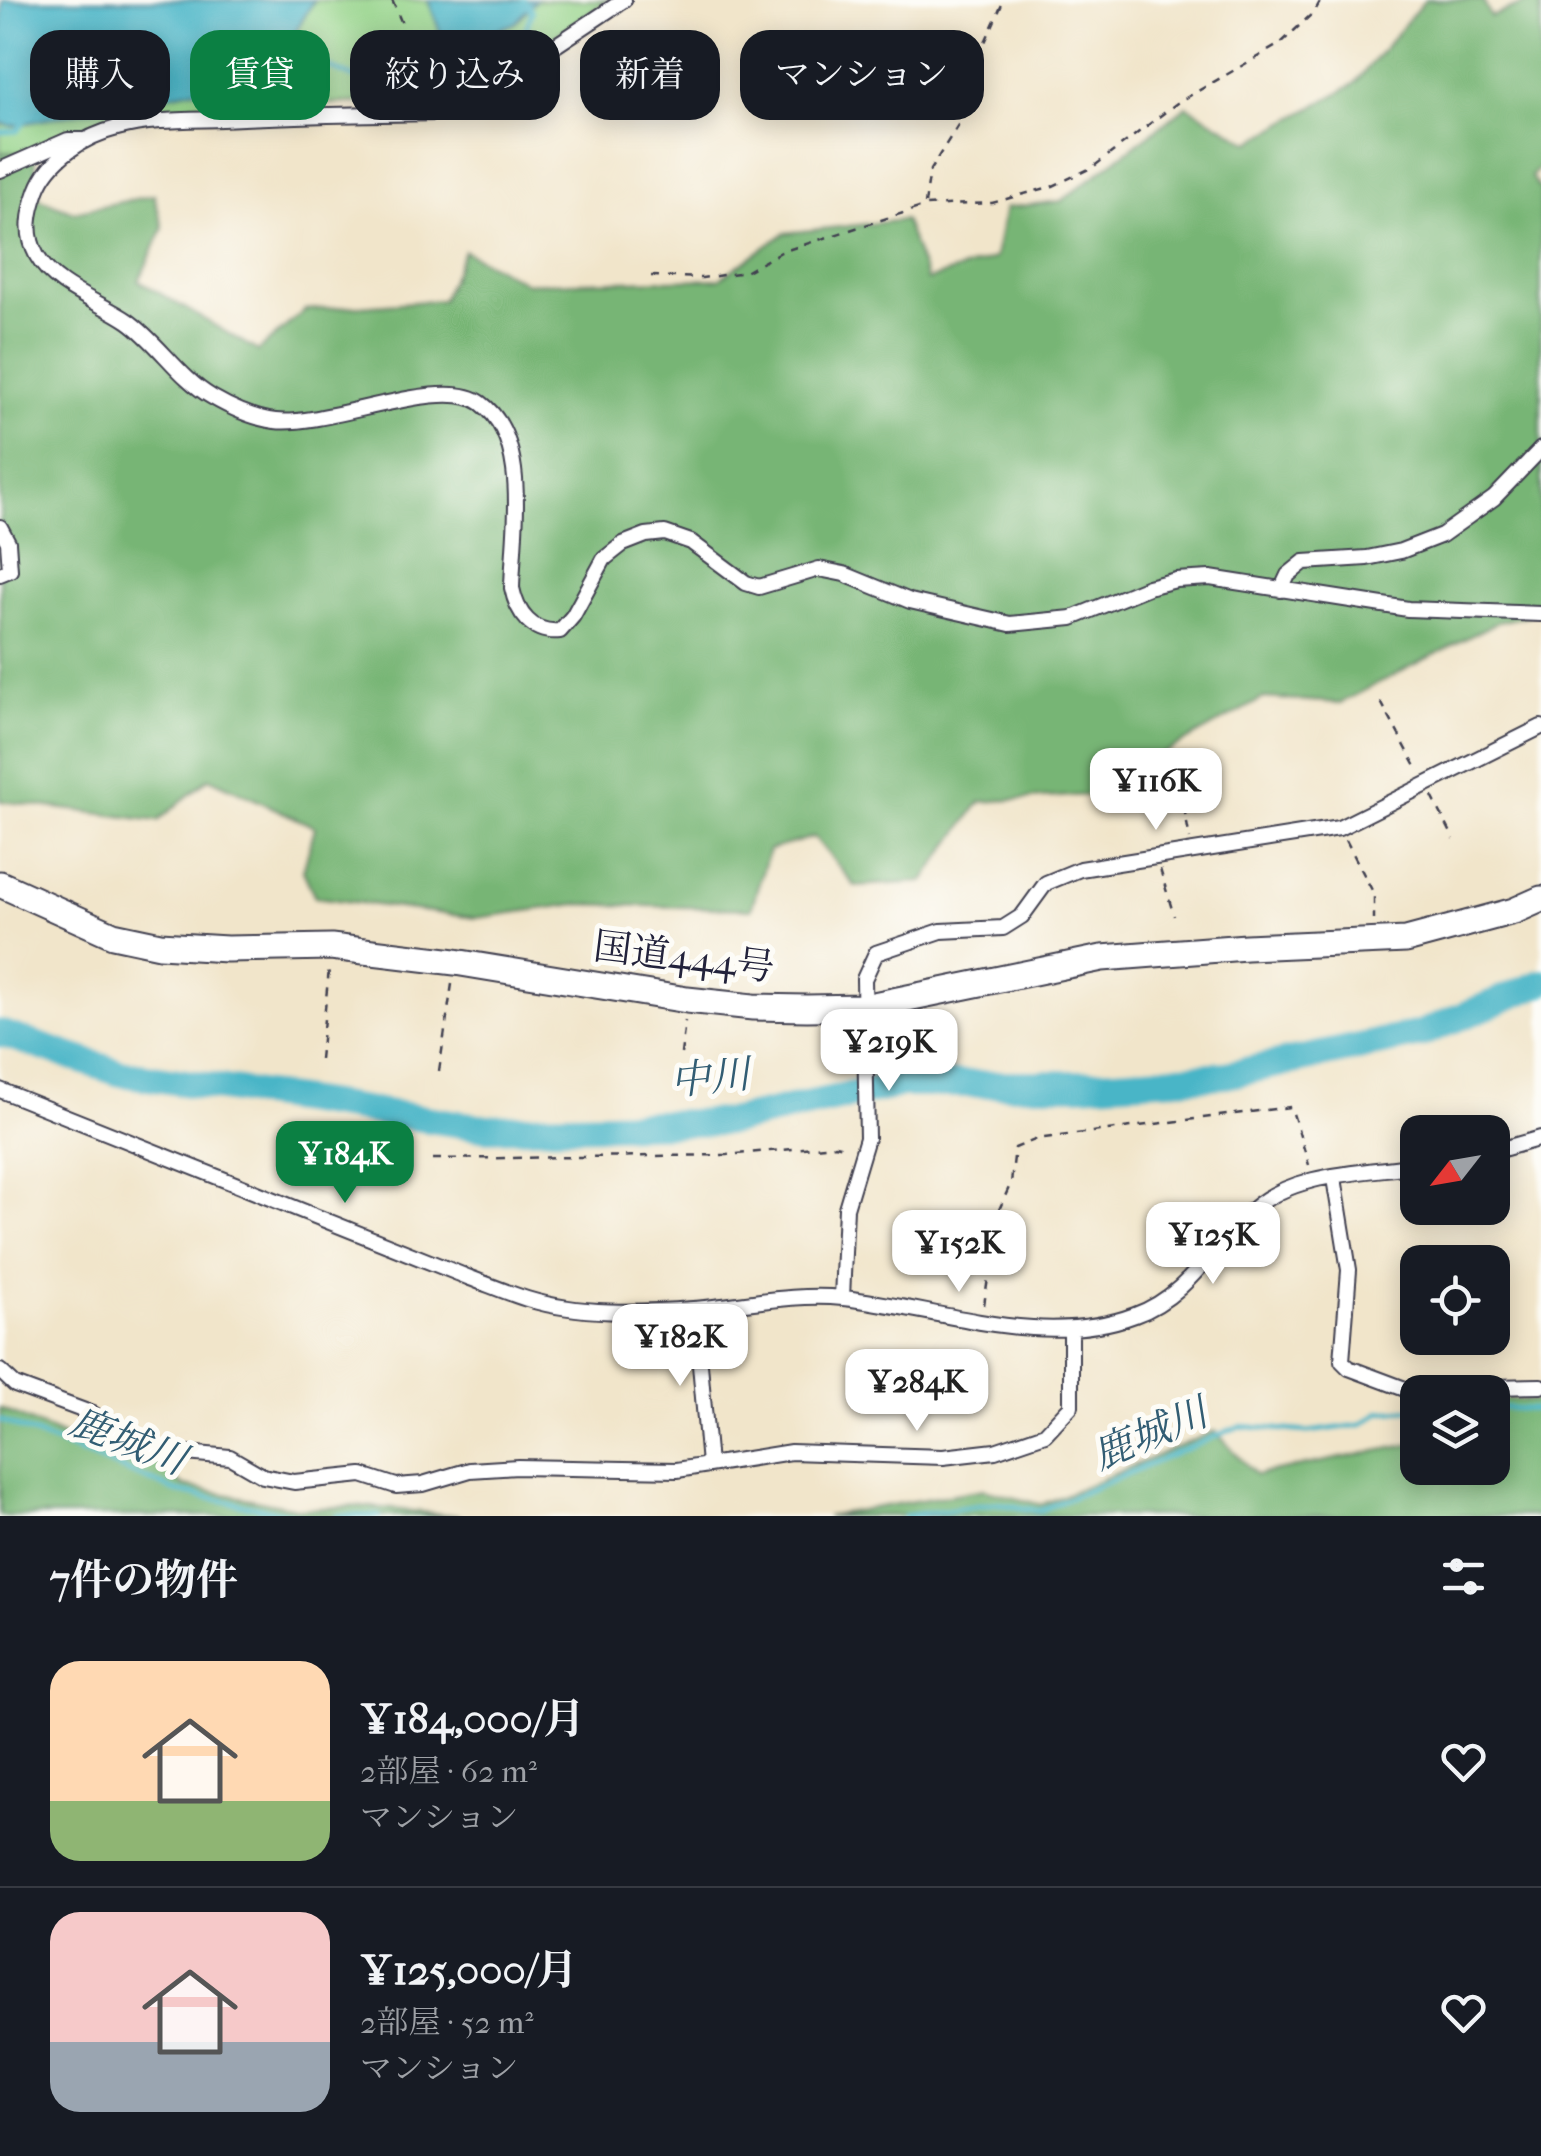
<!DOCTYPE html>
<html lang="ja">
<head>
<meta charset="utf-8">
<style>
  body { margin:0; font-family:"IM FELL French Canon","Noto Serif JP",serif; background:#242831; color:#f1f3f6; height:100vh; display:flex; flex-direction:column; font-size:38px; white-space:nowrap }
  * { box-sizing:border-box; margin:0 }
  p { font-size:32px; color:#9ea1a6 }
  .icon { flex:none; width:55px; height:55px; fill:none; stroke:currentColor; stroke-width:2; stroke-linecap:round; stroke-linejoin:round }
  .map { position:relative; height:1516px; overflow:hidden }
  .side { display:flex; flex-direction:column; background:#171b24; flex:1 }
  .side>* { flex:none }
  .banner { position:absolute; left:30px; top:30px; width:1000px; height:90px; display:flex; gap:20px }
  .needle { width:65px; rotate:239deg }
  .controls { position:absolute; left:1400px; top:1115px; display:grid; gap:20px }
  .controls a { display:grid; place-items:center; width:110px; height:110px; border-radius:20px; background:#171b24; box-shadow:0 5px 25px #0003; font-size:50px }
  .price { position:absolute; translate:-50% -85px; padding:0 22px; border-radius:20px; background:#fff; color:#222; font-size:32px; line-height:65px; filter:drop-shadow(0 2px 5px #0008) }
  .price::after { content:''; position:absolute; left:50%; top:60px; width:30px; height:22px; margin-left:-15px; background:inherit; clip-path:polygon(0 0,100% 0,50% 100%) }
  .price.on { background:#0b8043; color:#fff }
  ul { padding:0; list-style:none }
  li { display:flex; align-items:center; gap:30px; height:250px; padding:0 50px }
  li+li { border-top:2px solid #363941 }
  li span { display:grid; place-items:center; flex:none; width:280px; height:200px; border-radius:30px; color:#555 }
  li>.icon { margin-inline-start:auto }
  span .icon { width:120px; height:120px; fill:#fffc; stroke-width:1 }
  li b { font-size:42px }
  h2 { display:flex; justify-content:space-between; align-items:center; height:120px; padding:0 50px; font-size:42px }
  .tag { padding:0 35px; border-radius:30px; background:#171b24; box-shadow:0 5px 25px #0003; font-size:35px; line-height:90px }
  .tag.on { background:#0b8043; color:#fff }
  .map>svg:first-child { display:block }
  .green { fill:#94d389; stroke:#5b7a62; stroke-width:2.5 }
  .forest { fill:#77b575; stroke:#4c6c58; stroke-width:2.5 }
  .water { fill:#4ab5c7; stroke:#366c81; stroke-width:2.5 }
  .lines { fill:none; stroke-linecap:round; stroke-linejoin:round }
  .stream { stroke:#4ab5c7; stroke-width:5 }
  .river { stroke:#4ab5c7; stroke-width:28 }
  .street-casing { stroke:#413f50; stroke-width:18 }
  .highway-casing { stroke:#413f50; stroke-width:29 }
  .path { stroke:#413f50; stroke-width:2.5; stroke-dasharray:8 8; stroke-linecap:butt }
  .street { stroke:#fff; stroke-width:14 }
  .highway { stroke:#fff; stroke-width:25 }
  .labels { text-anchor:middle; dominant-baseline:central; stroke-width:10; stroke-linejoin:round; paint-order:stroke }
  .street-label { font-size:38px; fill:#22223b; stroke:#fdfcf7 }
  .water-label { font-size:40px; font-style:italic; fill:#325d73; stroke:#fdfcf7 }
</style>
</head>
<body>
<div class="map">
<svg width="1541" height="1516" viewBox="0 0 1541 1516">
  <rect width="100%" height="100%" fill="#fdfcf7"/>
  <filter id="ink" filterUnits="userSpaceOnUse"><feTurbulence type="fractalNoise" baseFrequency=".01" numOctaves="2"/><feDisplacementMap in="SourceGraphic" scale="20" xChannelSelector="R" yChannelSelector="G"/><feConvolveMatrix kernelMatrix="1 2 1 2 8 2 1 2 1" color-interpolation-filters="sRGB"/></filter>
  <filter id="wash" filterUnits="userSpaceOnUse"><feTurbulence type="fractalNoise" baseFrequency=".0048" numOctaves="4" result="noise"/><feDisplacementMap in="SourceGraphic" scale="40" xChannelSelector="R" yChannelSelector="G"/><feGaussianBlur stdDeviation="2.25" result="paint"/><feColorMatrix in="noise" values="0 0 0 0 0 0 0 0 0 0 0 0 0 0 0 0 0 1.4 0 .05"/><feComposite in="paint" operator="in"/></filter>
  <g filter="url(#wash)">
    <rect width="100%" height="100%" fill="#f1e5ca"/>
    <path class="green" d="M314,0H428L448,49L515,23L536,0H608L464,98L171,110L75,130L34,154L0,152V123L12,126L222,84L238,64L281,57Z"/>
    <path class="forest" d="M1425,0H1483L1491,17L1533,0H1541V166L1531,177L1541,190V612L1498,622L1340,703L1264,698L1088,795L980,802L923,882L855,886L814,837L769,850L751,909L577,904L476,918L315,897L303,871L315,827L209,778L158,821L0,801V152L34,154L40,199L74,212L154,195L163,228L139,281L258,351L305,310L442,300L464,251L527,283L719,279L785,233L904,220L927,280L995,258L1005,208L1061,201L1187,106L1250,142L1354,84Z
      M1493,1398L1541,1402V1516H826L984,1489L1041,1505L1215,1431L1256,1475L1417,1443L1418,1468H1492Z
      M0,1408L79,1443L106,1430L140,1450L184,1486L300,1509L361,1506L461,1516H0Z"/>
    <path class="water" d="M2,0H314L281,57L238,64L222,84L12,126L0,123Z
      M428,0H536L515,23L447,50Z"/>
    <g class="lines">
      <path class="stream" d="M283,48L397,96L422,97L487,64L524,34L532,11L523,0
        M0,132L17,131L26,119
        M1492,1407L1541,1410
        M0,1420L176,1491L299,1516
        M337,1516H379
        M905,1516L996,1503L1039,1511L1240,1426L1308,1432L1361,1425L1380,1412L1418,1409"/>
      <path class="river" d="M0,1033L120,1073L487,1128L728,1122L902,1084H1080L1226,1075L1420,1034L1541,983"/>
    </g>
  </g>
  <g filter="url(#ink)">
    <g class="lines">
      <defs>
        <path id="street" d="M624,0L463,107L441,113C368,114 295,115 222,119C188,120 150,119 117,128C85,136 49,158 37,191C29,213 25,234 37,256C55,288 99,301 128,321C158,342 180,379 212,397C231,408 252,418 275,421C327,427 444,375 481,403C531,440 513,532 512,588C517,613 532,634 560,631L573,616L604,559L623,544L646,535L665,533L691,542L746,583L759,587L819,569L844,574L910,601L1010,624L1072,618L1148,587L1176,580L1210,578L1408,609L1541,614
          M0,170L68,140H83
          M0,527L8,542L10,570L0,574
          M1281,590L1288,575L1304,562L1367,558L1401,551L1442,535L1494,498L1541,449
          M0,1090L470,1278C489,1285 508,1293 527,1299C579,1315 640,1313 693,1309C744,1305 792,1293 843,1298C938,1308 1042,1350 1135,1315C1188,1296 1212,1246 1252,1210C1294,1172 1364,1173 1418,1165
          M1492,1152L1541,1138
          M1334,1178L1349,1270L1342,1361L1349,1368L1405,1389L1541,1386
          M842,1298L846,1208L867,1138L864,979L876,953L941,931L1003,928L1022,916L1046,883L1080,869L1339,828L1541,727
          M695,1309L709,1464
          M0,1371L15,1385L93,1414L136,1444L164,1451L230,1457L263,1476L294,1482L362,1475L396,1486L423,1484L470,1470L518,1467L677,1470L791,1452L943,1457L995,1451L1045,1434L1071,1406V1329"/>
        <path id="highway" d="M0,884L113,935L160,945L227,949L331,947L455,962L687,1000L753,1007L807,1008L864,1007L1102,958L1246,947L1406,940L1514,911L1541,899"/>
      </defs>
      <use href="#street" class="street-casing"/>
      <use href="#highway" class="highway-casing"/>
      <path class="path" d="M392,0L434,100
        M925,204L930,170L963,117L972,71L1004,0
        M651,276L702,278L745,272L781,252L925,206L992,203L1053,186L1093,167L1177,103L1280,44L1315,11L1321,0
        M1381,702L1419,772
        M1175,760L1190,839
        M1432,796L1454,839
        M1346,840L1374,894V920
        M1160,869L1174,916
        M681,1054L685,1021
        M320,1059L329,969
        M439,1071L452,984
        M433,1159L727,1155L835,1145L847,1148
        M984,1305L998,1212L1011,1183L1015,1148L1037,1139L1291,1107L1309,1165"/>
      <use href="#street" class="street"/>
      <use href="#highway" class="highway"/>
    </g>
  </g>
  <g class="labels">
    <g class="street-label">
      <text transform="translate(684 957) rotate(7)">国道444号</text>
    </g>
    <g class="water-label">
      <text transform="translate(710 1078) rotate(-6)">中川</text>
      <text transform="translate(1150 1434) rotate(-23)">鹿城川</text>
      <text transform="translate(128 1441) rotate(21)">鹿城川</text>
    </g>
  </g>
</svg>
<div class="controls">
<a><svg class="needle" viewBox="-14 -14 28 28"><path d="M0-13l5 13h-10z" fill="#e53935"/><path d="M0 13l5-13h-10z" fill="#9ea1a6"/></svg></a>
<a><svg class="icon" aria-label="locate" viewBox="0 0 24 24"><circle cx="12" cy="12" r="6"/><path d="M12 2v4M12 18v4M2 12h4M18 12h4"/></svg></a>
<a><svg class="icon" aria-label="layers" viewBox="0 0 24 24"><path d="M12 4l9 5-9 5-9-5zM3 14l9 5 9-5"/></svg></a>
</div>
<b class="price" style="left:1156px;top:833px">¥116K</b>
<b class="price" style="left:889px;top:1094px">¥219K</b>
<b class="price on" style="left:345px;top:1206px">¥184K</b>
<b class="price" style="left:1213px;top:1287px">¥125K</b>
<b class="price" style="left:959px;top:1295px">¥152K</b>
<b class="price" style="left:680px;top:1389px">¥182K</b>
<b class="price" style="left:917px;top:1434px">¥284K</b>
<div class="banner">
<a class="tag">購入</a>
<a class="tag on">賃貸</a>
<a class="tag">絞り込み</a>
<a class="tag">新着</a>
<a class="tag">マンション</a>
</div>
</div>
<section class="side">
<h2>7件の物件<svg class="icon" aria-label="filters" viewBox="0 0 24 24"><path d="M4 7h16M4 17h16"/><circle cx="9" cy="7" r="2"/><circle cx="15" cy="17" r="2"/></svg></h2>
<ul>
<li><span style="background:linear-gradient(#ffd9b3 70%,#8fb573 0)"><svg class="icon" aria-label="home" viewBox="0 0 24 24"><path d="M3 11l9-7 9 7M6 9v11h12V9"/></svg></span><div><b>¥184,000/月</b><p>2部屋 · 62 m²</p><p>マンション</p></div><svg class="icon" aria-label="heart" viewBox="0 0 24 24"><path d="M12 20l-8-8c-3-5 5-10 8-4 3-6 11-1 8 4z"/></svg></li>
<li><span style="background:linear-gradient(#f6c9c9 65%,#9aa5b1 0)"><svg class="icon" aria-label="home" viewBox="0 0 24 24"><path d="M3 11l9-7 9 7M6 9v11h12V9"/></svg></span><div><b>¥125,000/月</b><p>2部屋 · 52 m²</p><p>マンション</p></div><svg class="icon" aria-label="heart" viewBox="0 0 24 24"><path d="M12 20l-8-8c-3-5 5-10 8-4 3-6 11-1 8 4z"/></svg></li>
</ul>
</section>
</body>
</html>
